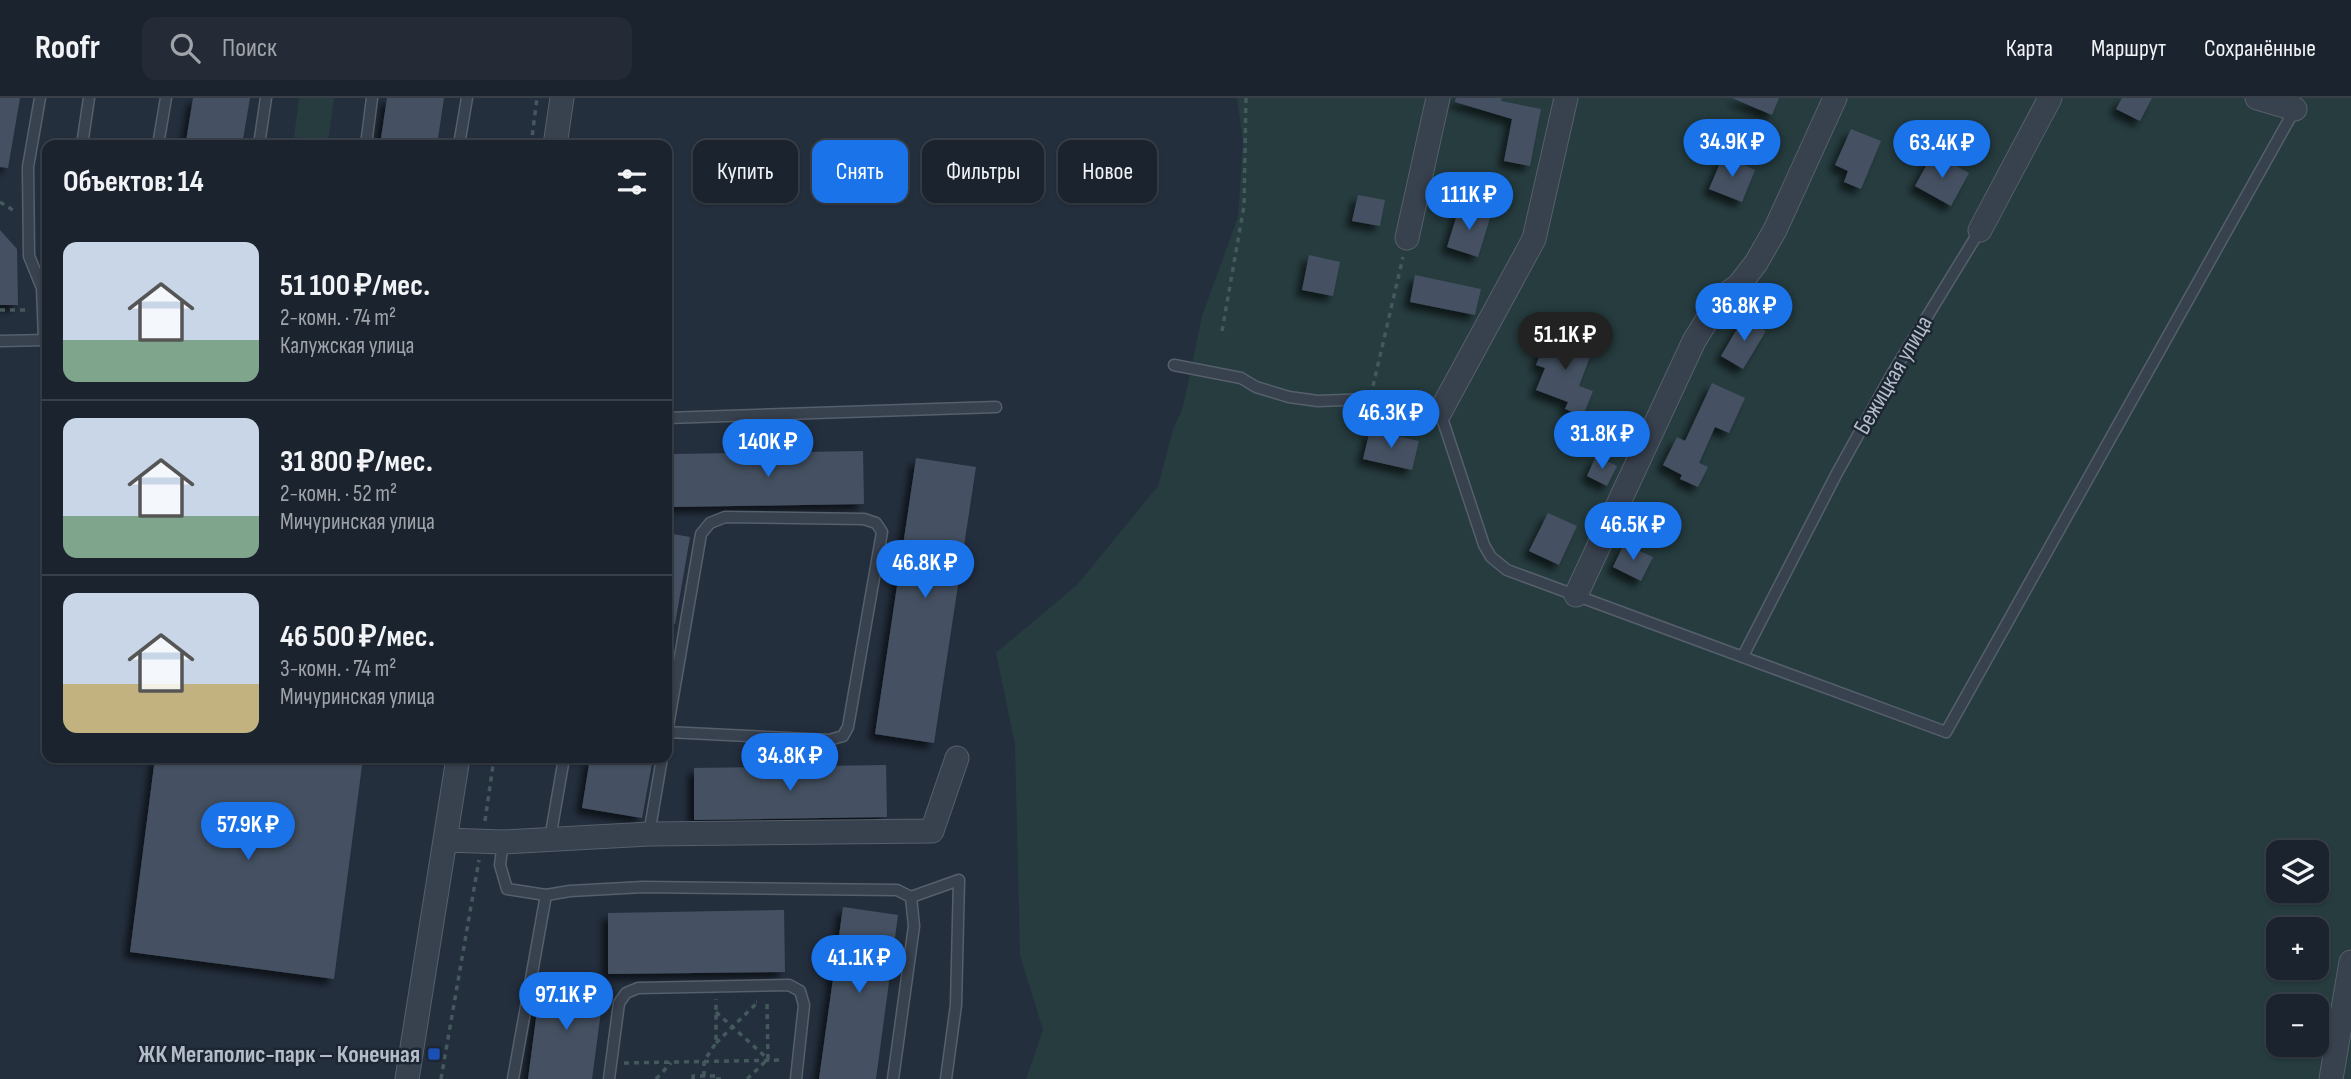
<!DOCTYPE html>
<html lang="ru">
<head>
<meta charset="utf-8">
<style>
  body { margin:0; font-family:"Sofia Sans Condensed",sans-serif; background:#242b36; color:#f1f3f6; height:100vh; display:flex; flex-direction:column; font-size:26px; white-space:nowrap }
  * { box-sizing:border-box; margin:0 }
  p { font-size:23px; color:#a0a4aa }
  .icon { flex:none; width:38px; height:38px; fill:none; stroke:currentColor; stroke-width:2; stroke-linecap:round; stroke-linejoin:round }
  .map { position:relative; flex:1; overflow:hidden }
  .side { position:absolute; left:42px; top:42px; width:630px; height:623px; display:flex; flex-direction:column; background:#1b232e; border-radius:14px; box-shadow:0 2px 5px #0004,0 0 0 2px #39404a }
  .side>* { flex:none }
  .hud { position:absolute; left:693px; top:42px; width:665px; height:63px; display:flex; gap:14px }
  .tools { position:absolute; left:2266px; top:742px; display:grid; gap:14px }
  .tools a { display:grid; place-items:center; width:63px; height:63px; border-radius:14px; background:#1b232e; box-shadow:0 2px 5px #0004,0 0 0 2px #39404a; font-size:35px }
  .price { position:absolute; translate:-50% -60px; padding:0 16px; border-radius:24px; background:#1a73e8; color:#fff; font-size:23px; line-height:46px; filter:drop-shadow(0 2px 4px #0008) }
  .price::after { content:''; position:absolute; left:50%; top:42px; width:21px; height:16px; margin-left:-10px; background:inherit; clip-path:polygon(0 0,100% 0,50% 100%) }
  .price.selected { background:#222; color:#fff }
  ul { padding:0; list-style:none }
  li { display:flex; align-items:center; gap:21px; height:175px; padding:0 21px }
  li+li { border-top:2px solid #39404a }
  li span { display:grid; place-items:center; flex:none; width:196px; height:140px; border-radius:14px; color:#555 }
  li>.icon { margin-inline-start:auto }
  span .icon { width:84px; height:84px; fill:#fffc; stroke-width:1 }
  li b { font-size:30px }
  h2 { display:flex; justify-content:space-between; align-items:center; height:84px; padding:0 21px; font-size:30px }
  .tag { padding:0 24px; border-radius:14px; background:#1b232e; box-shadow:0 2px 5px #0004,0 0 0 2px #39404a; font-size:24px; line-height:63px }
  .tag.selected { background:#1a73e8; color:#fff }
  header { display:flex; align-items:center; gap:42px; box-sizing:border-box; height:98px; padding:0 35px; background:#1b232e; border-bottom:2px solid #39404a }
  header strong { font-size:33px }
  nav { display:flex; gap:38px; margin-inline-start:auto; font-size:24px }
  .search { width:490px; height:63px; background:#242b36; display:flex; align-items:center; gap:18px; box-sizing:border-box; padding:0 24px; border-radius:14px; color:#a0a4aa; font-size:26px }
  .map>svg:first-child { display:block }
  .green { fill:#263c3f; fill-rule:evenodd }
  .building { fill:#455162; filter:url(#shadow) }
  .lines { fill:none; stroke-linecap:round; stroke-linejoin:round }
  .lane-casing { stroke:#565f6c; stroke-width:13 }
  .street-casing { stroke:#565f6c; stroke-width:25 }
  .path { stroke:#44595c; stroke-width:3.5; stroke-dasharray:5 5; stroke-linecap:butt }
  .lane { stroke:#38414e; stroke-width:10 }
  .street { stroke:#38414e; stroke-width:23 }
  .transit-dot { fill:#1a4fb4; stroke:#1d2633; stroke-width:2.5 }
  .labels { text-anchor:middle; dominant-baseline:central; stroke-width:5; stroke-linejoin:round; paint-order:stroke }
  .street-label { font-size:24px; fill:#b4bcc9; stroke:#1d2633 }
  .poi-label { font-size:24px; font-weight:bold; fill:#b4bcc9; stroke:#1d2633; text-anchor:end }
</style>
</head>
<body>
<header>
<strong>Roofr</strong>
<div class="search"><svg class="icon" aria-label="search" viewBox="0 0 24 24"><circle cx="10" cy="10" r="6"/><path d="M15 15l6 6"/></svg>Поиск</div>
<nav><a>Карта</a><a>Маршрут</a><a>Сохранённые</a></nav>
</header>
<div class="map">
<svg width="2351" height="981" viewBox="0 0 2351 981">
  <defs>
    <filter id="shadow"><feDropShadow dx="-6" dy="6" stdDeviation="3.5" flood-color="#0009"/></filter>
  </defs>
  <rect width="100%" height="100%" fill="#242f3e"/>
  <path class="green" d="M299,0H334L328,44L294,39Z
    M1237,0H2351V981H1026L1043,932L1020,857L1015,646L996,555L1077,487L1158,388L1173,332L1183,309L1202,218L1238,119L1243,43ZM2278,754H2317V793H2278ZM2278,831H2317V870H2278ZM2278,908H2317V947H2278Z"/>
  <path class="building" d="M0,0H20L8,70L0,69Z
    M193,0H250L242,47H209L186,43Z
    M387,0H444L437,47H380Z
    M1456,0H1502L1501,3L1541,11L1530,68L1504,63L1512,21L1455,4Z
    M1732,0H1779L1772,17Z
    M2122,0H2152L2140,23L2116,11Z
    M1851,31L1881,43L1861,91L1844,84L1848,73L1835,67Z
    M1933,55L1969,75L1951,108L1915,88Z
    M1723,58L1755,72L1742,104L1709,91Z
    M1358,97L1385,102L1380,128L1352,123Z
    M1459,110L1490,120L1478,159L1447,149Z
    M0,132L17,151L18,207H0Z
    M1309,157L1340,164L1333,198L1302,192Z
    M1415,177L1481,191L1475,217L1410,204Z
    M1744,219L1766,233L1743,271L1721,258Z
    M1549,234L1593,251L1579,288L1593,293L1583,318L1565,311L1568,304L1536,292L1545,270L1536,267Z
    M1712,285L1745,300L1729,335L1715,329L1699,365L1708,369L1698,389L1680,381L1682,377L1663,367L1677,339L1685,343Z
    M1370,332L1419,343L1412,372L1363,361Z
    M863,353L864,406L673,409L672,356Z
    M1596,358L1617,368L1607,388L1587,378Z
    M916,360L976,369L934,645L875,636Z
    M1548,415L1577,428L1559,467L1529,453Z
    M667,435L690,439L675,526H667Z
    M1624,446L1653,459L1641,483L1613,469Z
    M155,660H363L334,881L130,854Z
    M590,660H653L642,720L582,710Z
    M886,667L887,719L694,722V670Z
    M843,809L898,817L876,981H819Z
    M784,812L785,874L608,876V815Z
    M541,882L604,891L592,981H528Z"/>
  <g class="lines">
    <defs>
      <path id="lane" d="M40,0L28,69L29,158L42,190
        M82,47L89,0
        M158,47L166,0
        M259,47L266,0
        M366,47L372,0
        M459,47L467,0
        M44,242L42,190L47,182
        M0,243L47,242
        M1174,267L1241,280L1256,289L1289,299L1318,303L1370,301L1422,304L1440,314L1484,447L1491,459L1507,472L1946,634L2295,11
        M667,320L996,309
        M1743,558L1837,375L1892,276L1980,132
        M667,635V634L701,436L710,425L725,419L864,421L876,425L882,434L848,629L843,638L829,642L667,634
        M649,736L662,660
        M550,741L564,660
        M503,744L500,767L507,791L546,797L513,981
        M546,797L570,793L643,789L897,792L911,799L959,782L956,907L946,981
        M609,981L619,905L626,895L638,890L789,887L800,893L804,907L796,981
        M893,981L914,828L911,799"/>
      <path id="street" d="M2257,0L2295,11
        M555,47L562,0
        M1980,132L2050,0
        M1407,140L1438,0
        M1440,314L1534,141L1566,0
        M1576,497L1694,243L1720,201L1739,187L1756,165L1775,132L1835,0
        M447,742L503,744L649,736L932,733L957,660
        M407,981L458,660
        M2331,981L2351,864"/>
    </defs>
    <use href="#lane" class="lane-casing"/>
    <use href="#street" class="street-casing"/>
    <path class="path" d="M531,47L537,0
      M0,104L16,114
      M0,212H28
      M1222,233L1244,108L1246,0
      M1373,288L1403,159
      M485,723L494,660
      M716,914L768,961L767,904H764
      M716,945L758,904H756
      M624,965L784,962
      M704,978V963L716,945V901
      M441,981L479,762
      M656,981L671,965
      M693,981V978H716V981
      M716,981H725
      M747,981L768,961"/>
    <use href="#lane" class="lane"/>
    <use href="#street" class="street"/>
  </g>
  <rect class="transit-dot" x="427" y="949" width="14" height="14" rx="3.5"/>
  <g class="labels">
    <g class="street-label">
      <text transform="translate(1893 277) rotate(-60)">Бежицкая улица</text>
    </g>
    <g class="poi-label">
      <text x="420" y="956">ЖК Мегаполис-парк – Конечная</text>
    </g>
  </g>
</svg>
<div class="tools">
<a><svg class="icon" aria-label="layers" viewBox="0 0 24 24"><path d="M12 4l9 5-9 5-9-5zM3 14l9 5 9-5"/></svg></a>
<a>+</a>
<a>−</a>
</div>
<b class="price" style="left:1732px;top:81px">34.9K ₽</b>
<b class="price" style="left:1942px;top:82px">63.4K ₽</b>
<b class="price" style="left:1469px;top:134px">111K ₽</b>
<b class="price" style="left:1744px;top:245px">36.8K ₽</b>
<b class="price selected" style="left:1565px;top:274px">51.1K ₽</b>
<b class="price" style="left:1391px;top:352px">46.3K ₽</b>
<b class="price" style="left:1602px;top:373px">31.8K ₽</b>
<b class="price" style="left:768px;top:381px">140K ₽</b>
<b class="price" style="left:1633px;top:464px">46.5K ₽</b>
<b class="price" style="left:925px;top:502px">46.8K ₽</b>
<b class="price" style="left:790px;top:695px">34.8K ₽</b>
<b class="price" style="left:248px;top:764px">57.9K ₽</b>
<b class="price" style="left:859px;top:897px">41.1K ₽</b>
<b class="price" style="left:566px;top:934px">97.1K ₽</b>
<div class="hud">
<a class="tag">Купить</a>
<a class="tag selected">Снять</a>
<a class="tag">Фильтры</a>
<a class="tag">Новое</a>
</div>
<section class="side">
<h2>Объектов: 14<svg class="icon" aria-label="filters" viewBox="0 0 24 24"><path d="M4 7h16M4 17h16"/><circle cx="9" cy="7" r="2"/><circle cx="15" cy="17" r="2"/></svg></h2>
<ul>
<li><span style="background:linear-gradient(#c9d6e8 70%,#7fa58c 0)"><svg class="icon" aria-label="home" viewBox="0 0 24 24"><path d="M3 11l9-7 9 7M6 9v11h12V9"/></svg></span><div><b>51 100 ₽/мес.</b><p>2-комн. · 74 m²</p><p>Калужская улица</p></div></li>
<li><span style="background:linear-gradient(#c9d6e8 70%,#7fa58c 0)"><svg class="icon" aria-label="home" viewBox="0 0 24 24"><path d="M3 11l9-7 9 7M6 9v11h12V9"/></svg></span><div><b>31 800 ₽/мес.</b><p>2-комн. · 52 m²</p><p>Мичуринская улица</p></div></li>
<li><span style="background:linear-gradient(#c9d6e8 65%,#c2b280 0)"><svg class="icon" aria-label="home" viewBox="0 0 24 24"><path d="M3 11l9-7 9 7M6 9v11h12V9"/></svg></span><div><b>46 500 ₽/мес.</b><p>3-комн. · 74 m²</p><p>Мичуринская улица</p></div></li>
</ul>
</section>
</div>
</body>
</html>
